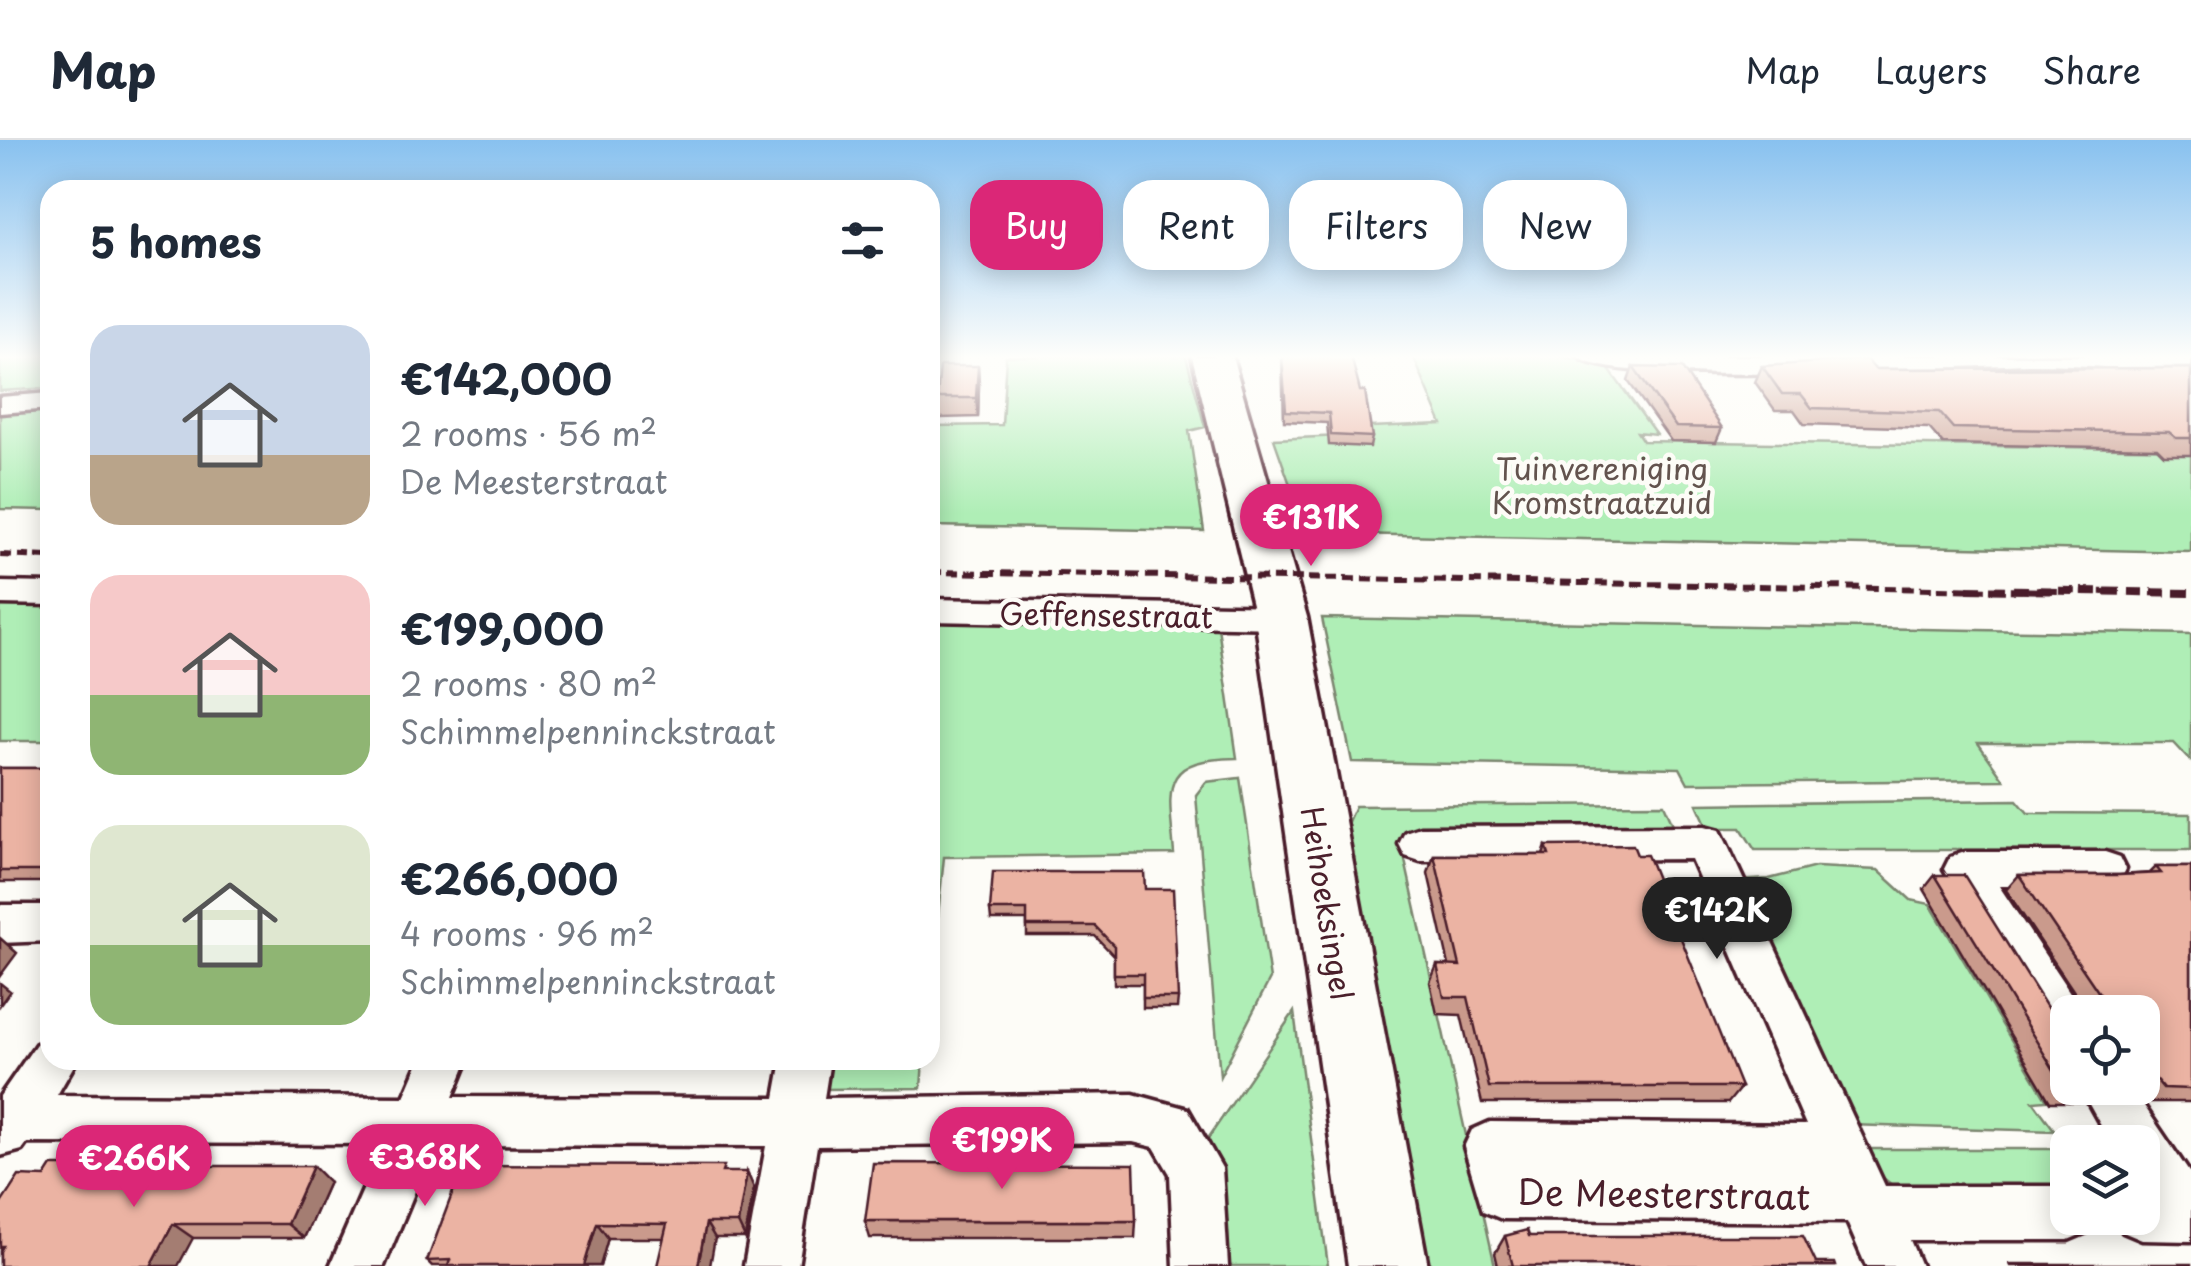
<!DOCTYPE html>
<html lang="en">
<head>
<meta charset="utf-8">
<style>
  body { margin:0; font-family:"Playpen Sans",sans-serif; background:#f6f6f7; color:#1f2937; height:100vh; display:flex; flex-direction:column; font-size:38px; white-space:nowrap }
  * { box-sizing:border-box; margin:0 }
  p { font-size:32px; color:#747a83 }
  .icon { flex:none; width:55px; height:55px; fill:none; stroke:currentColor; stroke-width:2; stroke-linecap:round; stroke-linejoin:round }
  .map { position:relative; flex:1; overflow:hidden }
  .drawer { position:absolute; left:40px; top:40px; width:900px; height:890px; display:flex; flex-direction:column; background:#fff; border-radius:30px; box-shadow:0 5px 25px #0003 }
  .drawer>* { flex:none }
  .hud { position:absolute; left:970px; top:40px; width:950px; height:90px; display:flex; gap:20px }
  .tools { position:absolute; left:2050px; top:855px; display:grid; gap:20px }
  .tools a { display:grid; place-items:center; width:110px; height:110px; border-radius:20px; background:#fff; box-shadow:0 5px 25px #0003; font-size:50px }
  .price { position:absolute; translate:-50% -85px; padding:0 22px; border-radius:35px; background:#db2777; color:#fff; font-size:32px; line-height:65px; filter:drop-shadow(0 2px 5px #0008) }
  .price::after { content:''; position:absolute; left:50%; top:60px; width:30px; height:22px; margin-left:-15px; background:inherit; clip-path:polygon(0 0,100% 0,50% 100%) }
  .price.current { background:#222; color:#fff }
  ul { padding:0; list-style:none }
  li { display:flex; align-items:center; gap:30px; height:250px; padding:0 50px }
  li span { display:grid; place-items:center; flex:none; width:280px; height:200px; border-radius:30px; color:#555 }
  li>.icon { margin-inline-start:auto }
  span .icon { width:120px; height:120px; fill:#fffc; stroke-width:1 }
  li b { font-size:42px }
  h2 { display:flex; justify-content:space-between; align-items:center; height:120px; padding:0 50px; font-size:42px }
  .tag { padding:0 35px; border-radius:30px; background:#fff; box-shadow:0 5px 25px #0003; font-size:35px; line-height:90px }
  .tag.current { background:#db2777; color:#fff }
  header { display:flex; align-items:center; gap:60px; box-sizing:border-box; height:140px; padding:0 50px; background:#fff; border-bottom:2px solid #e0e1e3 }
  header strong { font-size:48px }
  nav { display:flex; gap:55px; margin-inline-start:auto; font-size:35px }
  .map>svg:first-child { display:block }
  .green { fill:#afeeb6; stroke:#7c8670; stroke-width:2.5 }
  .lines { fill:none; stroke-linecap:round; stroke-linejoin:round }
  .street-casing { stroke:#4a1f2b; stroke-width:7 }
  .secondary-casing { stroke:#4a1f2b; stroke-width:7 }
  .street { fill:#fdfcf7; fill-rule:evenodd }
  .secondary { fill:#fdfcf7; fill-rule:evenodd }
  .rail-far1 { stroke:#4a1f2b; stroke-width:6; stroke-dasharray:12 6; stroke-linecap:butt }
  .rail { stroke:#4a1f2b; stroke-width:8; stroke-dasharray:15 8; stroke-linecap:butt }
  .wall { fill:#ca9a8c; stroke:#4a1f2b; stroke-width:2.5 }
  .shaded-wall { fill:#a47d72; stroke:#4a1f2b; stroke-width:2.5 }
  .building { fill:#ebb3a3; stroke:#4a1f2b; stroke-width:2.5 }
  .labels { text-anchor:middle; dominant-baseline:central; stroke-width:9; stroke-linejoin:round; paint-order:stroke }
  .park-label { font-size:30px; fill:#63534e; stroke:#fdfcf7 }
  .street-label { font-size:30px; fill:#4a1f2b; stroke:#fdfcf7 }
  .near-street-label { font-size:35px; fill:#4a1f2b; stroke:#fdfcf7 }
</style>
</head>
<body>
<header>
<strong>Map</strong>
<nav><a>Map</a><a>Layers</a><a>Share</a></nav>
</header>
<div class="map">
<svg width="2191" height="1126" viewBox="0 0 2191 1126">
  <rect width="100%" height="100%" fill="#fdfcf7"/>
  <filter id="ink" filterUnits="userSpaceOnUse"><feTurbulence type="fractalNoise" baseFrequency=".01" numOctaves="2"/><feDisplacementMap in="SourceGraphic" scale="20" xChannelSelector="R" yChannelSelector="G"/><feConvolveMatrix kernelMatrix="1 2 1 2 8 2 1 2 1" color-interpolation-filters="sRGB"/></filter>
  <g filter="url(#ink)">
    <path class="green" d="M0,216H50V248L0,251Z
      M1006,216H1186L1205,287L1189,291L1204,391L930,386V286L1002,285Z
      M1413,216H1557L1605,224L1656,294L1637,292L1643,301L2191,309V412L1307,393L1274,299L1365,295L1370,287L1442,284Z
      M50,264V370L0,369V268Z
      M0,456L50,458V601H0Z
      M930,475L1217,480L1237,618C1157,619 1169,648 1174,714L944,717L930,853Z
      M1322,478L2191,494V621L2174,603H1978L2004,640L1688,643L1680,628L1352,622Z
      M1240,638L1270,839L1220,936L1196,655L1206,642Z
      M2017,660L2028,673L2191,674V710H1755L1741,688H1708L1697,664Z
      M1664,664L1675,689L1404,716L1495,1126H1417L1341,697L1355,666Z
      M1816,727L1878,730L1911,760L1930,764L2047,960L2033,961L2055,991L1848,985L1736,741L1769,739Z
      M1294,872L1328,1126H1213L1205,1003Z
      M825,920H923L921,948L821,949Z
      M1858,1009H2067V1056L1901,1052L1868,1026Z"/>
    <g class="lines">
      <defs>
        <path id="street" d="M1578,216H2179L2191,217V233C2138,230 2084,224 2031,224C1969,225 1606,250 1578,216Z
          M50,253V269L0,273V257Z
          M0,442L50,443V465L0,464Z
          M930,459L1281,466L1293,469L1298,477L1293,485L1281,488L930,481Z
          M1705,686L1720,690L1726,702L1885,1046H2068V1078H2093L2087,1092L2068,1100H1910L1921,1126H1866L1847,1082L1502,1079L1483,1071L1464,1007L1472,990L1490,982L1806,985L1691,719L1420,721L1405,716L1399,704L1405,692L1420,687Z
          M1965,712H2105L2120,717L2126,729L2120,741L2105,746H1999L2083,872H2068V911L2051,905L1944,729L1950,717Z
          M0,765H50V801L0,803Z
          M50,899V920H77L57,955L404,957L420,920H468L453,957L775,958L782,920H830L824,958L1133,954L1188,969L1222,1028L1228,1126H1174L1170,1034L1154,1007L1133,1002L817,1006L798,1126H744L766,1006L434,1005L384,1126H330L383,1004L27,1003L22,1010L0,1016V956L36,904Z
          M2080,948H2132L2191,1035V1101L2142,1100L2123,1092L2117,1078H2142V1002H2110Z"/>
        <path id="secondary" d="M1192,216H1232L1307,477L1428,1126H1348L1255,477Z"/>
      </defs>
      <use href="#street" class="street-casing"/>
      <use href="#secondary" class="secondary-casing"/>
      <use href="#street" class="street"/>
      <use href="#secondary" class="secondary"/>
      <path class="rail-far1" d="M0,415L50,417
        M930,432L2117,452"/>
      <path class="rail" d="M1967,449L2191,453"/>
    </g>
    <path class="wall" d="M930,216H935L933,244H930Z
      M1282,216L1372,297L1370,307L1329,305L1327,283L1284,281Z
      M978,226L979,245L978,277L939,278L937,258Z
      M1762,226L1875,229L2191,228V315H2164L2157,308L1943,304L1929,288L1804,284L1794,270H1775L1755,242Z
      M1633,227L1722,288L1716,302L1671,301L1628,241Z
      M0,628H50V742H0Z
      M1546,706L1741,947L1728,963H1482L1461,875L1437,874L1430,842L1437,825H1449L1428,733L1434,715H1543Z
      M2156,727H2191V962H2146L2135,948H2142V872H2075L2083,865L2006,750L2019,735H2119L2150,733Z
      M1935,735L2063,893L2099,948L2083,962H2050L1924,749Z
      M1145,749L1178,858L1177,868H1143V844H1114V816L1095,796H1027V780H991L990,770Z
      M727,1032L754,1048L745,1098H608L600,1126H432L427,1121Z
      M329,1042L304,1098H193L0,1126V1065Z
      M865,1081H1136L1135,1098H870Z
      M1505,1096H1529L1836,1126H1498L1495,1113Z"/>
    <path class="shaded-wall" d="M932,216H935L933,244L931,226Z
      M978,226L979,245L978,277L976,258Z
      M0,798L17,813L0,836Z
      M0,843L10,851L0,865Z
      M313,1026L329,1042L304,1098L287,1084Z
      M747,1032L754,1048L745,1098L738,1083Z
      M597,1083L608,1098L600,1126H584Z
      M706,1083L715,1098L710,1126H698Z
      M173,1084L193,1098L178,1126H151Z"/>
    <path class="building" d="M1282,216H1351L1360,251H1365L1372,297L1331,295L1329,273L1286,271Z
      M1866,219L1875,229L2191,228V298H2176L2169,292L1953,288L1939,272L1812,268L1801,254H1782L1762,226Z
      M940,226H978L976,258H937Z
      M1633,227L1682,228L1722,288L1676,287Z
      M0,628H50V731H0Z
      M1633,705L1637,715H1647L1651,724L1741,947H1489L1468,857H1444L1437,825L1460,826L1434,715H1549L1546,706Z
      M2156,727H2191V949L2163,948L2149,931H2142V872H2086L2087,862L2101,861V856L2019,735H2119L2161,733Z
      M993,732H1144L1145,749H1173L1178,858H1143V834H1114V806L1095,786H1027V770H990Z
      M1935,735H1964L2063,893L2068,895V948H2099H2065Z
      M873,1023L1134,1024L1136,1081H865Z
      M463,1025L724,1026L722,1032H747L738,1083H706L698,1126H657L667,1084L597,1083L584,1126H448L450,1120L427,1121Z
      M52,1026H313L287,1084H173L151,1126H0V1111L3,1106H0V1065L19,1036L45,1037Z
      M1527,1090L1529,1096H1803L1816,1123H1835L1836,1126H1513L1505,1096Z
      M2010,1124H2191V1126H2011Z"/>
  </g>
  <linearGradient id="sky" x2="0" y2="1"><stop stop-color="#88c1ef"/><stop offset="0.58" stop-color="#fefefb"/><stop offset="1" stop-color="#fefefb" stop-opacity="0"/></linearGradient>
  <rect width="2191" height="374" fill="url(#sky)"/>
  <g class="labels">
    <g class="park-label">
      <text x="1602" y="327">Tuinvereniging<tspan x="1602" dy="34">Kromstraatzuid</tspan></text>
    </g>
    <g class="street-label">
      <text transform="translate(1106 474) rotate(1)">Geffensestraat</text>
      <text transform="translate(1328 763) rotate(81)">Heihoeksingel</text>
    </g>
    <g class="near-street-label">
      <text transform="translate(1664 1053) rotate(1)">De Meesterstraat</text>
    </g>
  </g>
</svg>
<div class="tools">
<a><svg class="icon" aria-label="locate" viewBox="0 0 24 24"><circle cx="12" cy="12" r="6"/><path d="M12 2v4M12 18v4M2 12h4M18 12h4"/></svg></a>
<a><svg class="icon" aria-label="layers" viewBox="0 0 24 24"><path d="M12 4l9 5-9 5-9-5zM3 14l9 5 9-5"/></svg></a>
</div>
<b class="price" style="left:1311px;top:429px">€131K</b>
<b class="price current" style="left:1717px;top:822px">€142K</b>
<b class="price" style="left:1002px;top:1052px">€199K</b>
<b class="price" style="left:425px;top:1069px">€368K</b>
<b class="price" style="left:134px;top:1070px">€266K</b>
<div class="hud">
<a class="tag current">Buy</a>
<a class="tag">Rent</a>
<a class="tag">Filters</a>
<a class="tag">New</a>
</div>
<section class="drawer">
<h2>5 homes<svg class="icon" aria-label="filters" viewBox="0 0 24 24"><path d="M4 7h16M4 17h16"/><circle cx="9" cy="7" r="2"/><circle cx="15" cy="17" r="2"/></svg></h2>
<ul>
<li><span style="background:linear-gradient(#c9d6e8 65%,#b9a48a 0)"><svg class="icon" aria-label="home" viewBox="0 0 24 24"><path d="M3 11l9-7 9 7M6 9v11h12V9"/></svg></span><div><b>€142,000</b><p>2 rooms · 56 m²</p><p>De Meesterstraat</p></div></li>
<li><span style="background:linear-gradient(#f6c9c9 60%,#8fb573 0)"><svg class="icon" aria-label="home" viewBox="0 0 24 24"><path d="M3 11l9-7 9 7M6 9v11h12V9"/></svg></span><div><b>€199,000</b><p>2 rooms · 80 m²</p><p>Schimmelpenninckstraat</p></div></li>
<li><span style="background:linear-gradient(#dfe7d0 60%,#8fb573 0)"><svg class="icon" aria-label="home" viewBox="0 0 24 24"><path d="M3 11l9-7 9 7M6 9v11h12V9"/></svg></span><div><b>€266,000</b><p>4 rooms · 96 m²</p><p>Schimmelpenninckstraat</p></div></li>
</ul>
</section>
</div>
</body>
</html>
